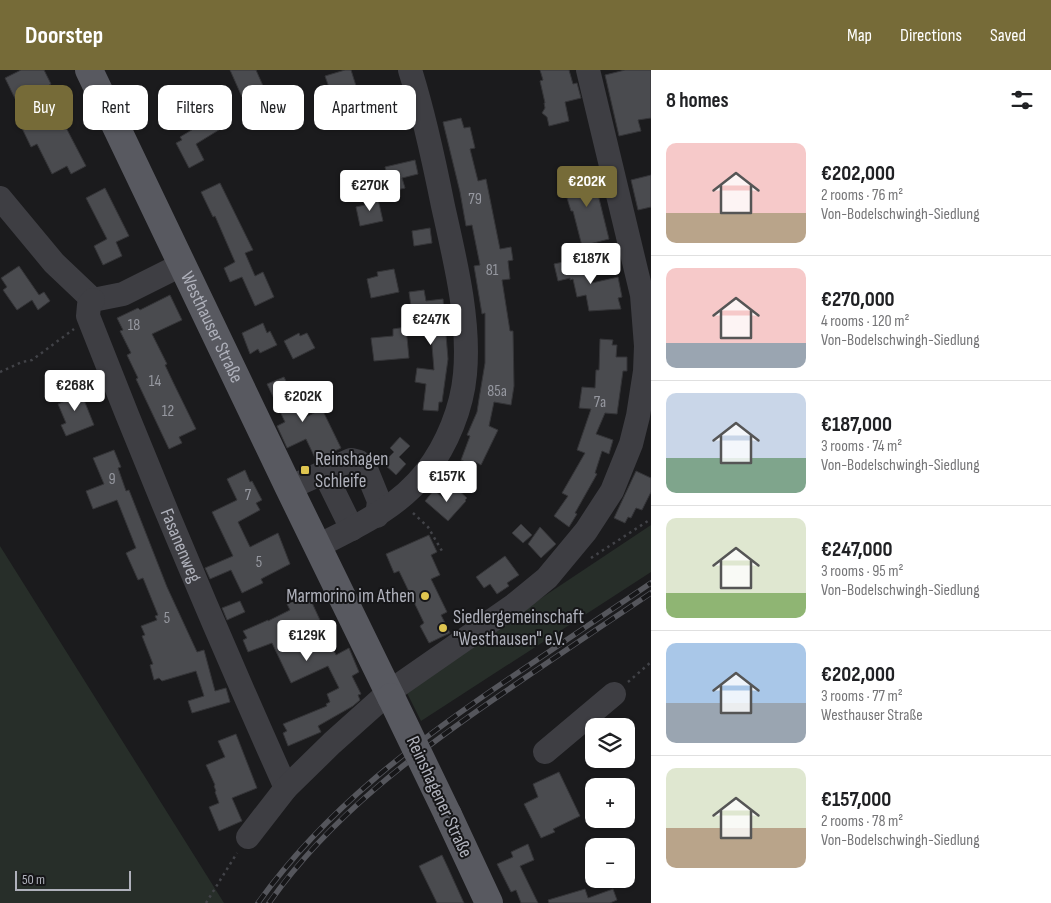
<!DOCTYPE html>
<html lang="en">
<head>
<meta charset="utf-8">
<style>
  body { margin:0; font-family:"Sofia Sans Condensed",sans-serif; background:#f2f2f2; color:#202124; height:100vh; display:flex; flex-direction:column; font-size:19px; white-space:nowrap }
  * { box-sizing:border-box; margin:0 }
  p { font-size:16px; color:#757577 }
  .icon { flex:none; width:28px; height:28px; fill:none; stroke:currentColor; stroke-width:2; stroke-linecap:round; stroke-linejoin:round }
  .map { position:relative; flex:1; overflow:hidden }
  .side { display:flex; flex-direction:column; background:#fff; width:400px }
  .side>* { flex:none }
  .top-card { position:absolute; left:15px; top:15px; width:475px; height:45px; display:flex; gap:10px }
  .controls { position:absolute; left:585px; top:648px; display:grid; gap:10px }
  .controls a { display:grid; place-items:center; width:50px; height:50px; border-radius:10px; background:#fff; box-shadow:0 1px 4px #0004; font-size:25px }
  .scale { position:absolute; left:15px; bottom:12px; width:116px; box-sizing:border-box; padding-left:5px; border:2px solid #afb1bb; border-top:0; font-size:14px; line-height:18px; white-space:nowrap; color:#afb1bb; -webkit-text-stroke:4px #161618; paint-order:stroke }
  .price { position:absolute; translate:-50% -42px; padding:0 11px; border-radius:5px; background:#fff; color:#222; font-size:16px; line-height:32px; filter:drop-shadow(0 1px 2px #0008) }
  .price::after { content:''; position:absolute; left:50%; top:30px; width:15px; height:11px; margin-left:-8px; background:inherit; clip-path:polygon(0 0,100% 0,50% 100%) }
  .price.on { background:#766b38; color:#fff }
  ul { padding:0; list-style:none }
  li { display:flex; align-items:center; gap:15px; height:125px; padding:0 15px }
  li+li { border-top:1px solid #e0e0e0 }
  li span { display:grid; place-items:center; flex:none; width:140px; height:100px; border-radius:10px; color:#555 }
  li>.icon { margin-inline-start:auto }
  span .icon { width:60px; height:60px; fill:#fffc; stroke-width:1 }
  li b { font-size:21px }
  h2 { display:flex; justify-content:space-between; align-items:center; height:60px; padding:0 15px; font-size:21px }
  .tag { padding:0 18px; border-radius:10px; background:#fff; box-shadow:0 1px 4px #0004; font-size:18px; line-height:45px }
  .tag.on { background:#766b38; color:#fff }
  header { display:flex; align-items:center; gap:30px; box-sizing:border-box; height:70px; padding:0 25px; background:#766b38; color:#fff }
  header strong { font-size:24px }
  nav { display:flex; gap:28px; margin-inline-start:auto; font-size:18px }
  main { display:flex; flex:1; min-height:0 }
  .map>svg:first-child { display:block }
  .green { fill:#272e29 }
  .building { fill:#4a4b4f; stroke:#353538 }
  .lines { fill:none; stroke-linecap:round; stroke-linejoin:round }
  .path { stroke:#424348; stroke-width:2.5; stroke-dasharray:2.5 4; stroke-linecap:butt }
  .minor { stroke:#3e3e43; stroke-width:24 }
  .major { stroke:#585960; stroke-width:28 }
  .rail-casing { stroke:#55565c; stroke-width:5.5 }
  .rail { stroke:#161618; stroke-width:4; stroke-dasharray:11; stroke-linecap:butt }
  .major-bridge { stroke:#585960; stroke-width:28 }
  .poi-dot { fill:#dfc550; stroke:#161618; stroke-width:2 }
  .labels { text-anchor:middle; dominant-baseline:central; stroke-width:4; stroke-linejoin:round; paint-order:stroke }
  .number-label { font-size:16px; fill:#9698a0 }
  .street-label { font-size:19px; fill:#afb1bb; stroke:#161618 }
  .poi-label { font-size:19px; fill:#afb1bb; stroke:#161618; text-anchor:start }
</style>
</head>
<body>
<header>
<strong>Doorstep</strong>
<nav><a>Map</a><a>Directions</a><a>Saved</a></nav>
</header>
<main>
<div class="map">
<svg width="651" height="833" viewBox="0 0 651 833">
  <rect width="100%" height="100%" fill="#1b1b1d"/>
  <path class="green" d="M651,455V502L421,651L405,619Z
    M0,476L224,833H0Z"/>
  <path class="building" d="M21,0H44L51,14L34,24L38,32L35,34L46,56L61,48L86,96L71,104L67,96L52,104L37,74L31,77L19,52L25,49L5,8Z
    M230,0H256L264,18L242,27Z
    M345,0H351L357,19L332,26L325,6Z
    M540,0H569L573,14L577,13L581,28L565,32L569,51L549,56L547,47L542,43L545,38L544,33H545L540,11L543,10Z
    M625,0H651V48L638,50L641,61L619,66L605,5Z
    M375,21L376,27L398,22L402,41L363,50L357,25Z
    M215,46L222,58L196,74L204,90L189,98L176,73L182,70L180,67Z
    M461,48L464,58L470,57L475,78L470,79L478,111L486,109L500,179L511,177L513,190L508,191L510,209L502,210L510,261H513L514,316L511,335L494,332L489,356L498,360L481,395L474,391L472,395L461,390L470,366L467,365L477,342L479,329L485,293V243L482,244L474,196L480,195L472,155L466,156L460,122L443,52Z
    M415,90L418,104L402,108L405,118L385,123L382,110L388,108L385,97Z
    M587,97L588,100H592L609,169L582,176L573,141H571L567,128L575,126L569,102Z
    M651,105V137L638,140L631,110Z
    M220,113L253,180L245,183L255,206L263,202L274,227L255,236L242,207L230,212L224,198L235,192L215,146L213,147L201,122Z
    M105,118L129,166L116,172L122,186L103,195L94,176L107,169L86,128Z
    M377,125L383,151L360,156L356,137L365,135L364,128Z
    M430,158L432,173L414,176L412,161Z
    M586,187L592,213L618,207L622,227L618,228L621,239L589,241L586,225L577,227L573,209L570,210V208L558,211L554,194Z
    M19,196L39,225L44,222L50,231L38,240L32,230L17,240L3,220L7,217L1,208Z
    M394,199L399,222L371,228L367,209L378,206L377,202Z
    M424,220L426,231L443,229L448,289L442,332H439L438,341L423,340L426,314L415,312L417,298L434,300L431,263L408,265L407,251L413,250L409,222Z
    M170,225L182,250L152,264L167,294L165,295L173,312L196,359L179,367L182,373L169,379L136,309L138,308L127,285L131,283L120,261L123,260L117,248L138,238L140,240Z
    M263,253L267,263L270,261L277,275L260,283L258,279L250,284L242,263Z
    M406,257L409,288L374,291L371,268L393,266V259Z
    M299,263L300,266L307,263L315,278L293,289L284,271Z
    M600,269L613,270L612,275H617L616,287H627V301H623L617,344L605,343L596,364L613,370L609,384L602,381L595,403L597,404L575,443L577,444L569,457L554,446L568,426L562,423L585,383L577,380L591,339L579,338L582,317L595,318L596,300H599Z
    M284,307L304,348L322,339L341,378L316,390L306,369L287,378L277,356L285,352L267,314Z
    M78,315L94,355L66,366L61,355L66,353L58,334L65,331L61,322Z
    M400,367L410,376L399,387L406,394L396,405L383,393L394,382L390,378Z
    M114,380L121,397L118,398L126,421L129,420L167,517L197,582L204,580L215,621L226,618L230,632L192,643L188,631L204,626L196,601L162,611L159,608L154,610L150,595L153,594L142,566L145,565L141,556L157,550L155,546L158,545L143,508L138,510L126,483L136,478L117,430L93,439L86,421L104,414L93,388Z
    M245,400L250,412L252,411L262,430L256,433L260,440L238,452L250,477L278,463L290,494L261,509L263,513L242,523L231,500L210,509L205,498L233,486L212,442L237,430L227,409Z
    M636,401L651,408V422L642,440L636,438L631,448L628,447L625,453L614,448Z
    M454,416L467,428L465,430L466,431L448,451L425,431L434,420L443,428Z
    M521,454L532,465L523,473L512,463Z
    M540,457L556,474L541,488L528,474Z
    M429,465L437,482L431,485L440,505L431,509L447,542L441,545L450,563L429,573L420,556L424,553L399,501L394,503L386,484Z
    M505,486L519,505L507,513L509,516L497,524L490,514L484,518L476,507Z
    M308,524L336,585L349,578L359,602L352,606L361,624L358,625L360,630L353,636L318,656L321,662L288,676L283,663L287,661L283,654L327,636L326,634L330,632L327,624L339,618L328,596L291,613L272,573L248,582L243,570L247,568L243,561L268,550V551L290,540L287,534Z
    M240,531L245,542L227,550L222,538Z
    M236,664L257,718L232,728L242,751L219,761L209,737L219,733L215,722L216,721L214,716L215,715L206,695L225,687L218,671Z
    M559,702L580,746L553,759L555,762L541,768L524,734L538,727L533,714Z
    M528,774L534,790L520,796L538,833H521L516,820L511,822L497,794L513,787L511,782Z
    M442,785L449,800L464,833H437L419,796Z
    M585,819L588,828L613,819L617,830L610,833H549L548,830Z"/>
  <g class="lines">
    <path class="path" d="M0,302L22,292L32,290L74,259
      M413,443L428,457L442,481
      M591,488L651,449
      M628,612L651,592
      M206,833L237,783"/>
    <g class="minor">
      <path d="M0,128L54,193L93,230L123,224L181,195"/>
      <path id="s1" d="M93,230L89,235L88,246C150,405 216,562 286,718"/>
      <path d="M324,402L352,459"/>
      <path d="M289,418L351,390L359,392L366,399L379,431L377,446"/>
      <path d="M318,476C357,456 398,438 426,402C447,375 462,338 465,304C470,249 455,190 443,136C434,91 424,44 410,0"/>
      <path d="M545,682L614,624"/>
      <path d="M248,767L286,718L332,673L389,622L514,535L547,508L586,461L612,421L631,374L638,346L645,301L646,276L642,225L588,0"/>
    </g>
    <g class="major">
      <path id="s2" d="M89,0L289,418L391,627"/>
      <path d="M448,745L489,833"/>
    </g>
    <defs>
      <path id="rail" d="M258,833C326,738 418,670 513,606C559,575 605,544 651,513
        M269,833C331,745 418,681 506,621C554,588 602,556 651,523"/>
    </defs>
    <use href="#rail" class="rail-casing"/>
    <use href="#rail" class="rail"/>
    <path class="major-bridge" d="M391,627L448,745"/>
  </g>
  <g class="poi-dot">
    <rect x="300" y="395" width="10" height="10" rx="2.5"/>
    <circle cx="425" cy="526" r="5"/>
    <circle cx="443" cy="558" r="5"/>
  </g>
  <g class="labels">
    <g class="number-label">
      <text x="475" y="129">79</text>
      <text x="492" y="200">81</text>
      <text x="134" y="255">18</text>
      <text x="155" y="311">14</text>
      <text x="497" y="321">85a</text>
      <text x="600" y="332">7a</text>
      <text x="168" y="341">12</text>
      <text x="112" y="409">9</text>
      <text x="248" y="425">7</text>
      <text x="259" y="492">5</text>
      <text x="167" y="548">5</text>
    </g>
    <g class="street-label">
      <text stroke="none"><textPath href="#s2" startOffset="285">Westhauser Straße</textPath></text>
      <text stroke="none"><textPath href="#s1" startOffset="265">Fasanenweg</textPath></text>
      <text transform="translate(439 727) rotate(65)">Reinshagener Straße</text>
    </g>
    <g class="poi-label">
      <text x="315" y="389">Reinshagen<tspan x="315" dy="22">Schleife</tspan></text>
      <text x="415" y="526" text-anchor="end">Marmorino im Athen</text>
      <text x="453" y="547">Siedlergemeinschaft<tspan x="453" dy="22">"Westhausen" e.V.</tspan></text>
    </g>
  </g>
</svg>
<div class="controls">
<a><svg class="icon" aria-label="layers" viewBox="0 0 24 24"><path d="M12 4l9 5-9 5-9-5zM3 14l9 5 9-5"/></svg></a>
<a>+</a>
<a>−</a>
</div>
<div class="scale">50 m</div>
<b class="price on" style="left:587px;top:138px">€202K</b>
<b class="price" style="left:370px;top:142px">€270K</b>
<b class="price" style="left:591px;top:215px">€187K</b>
<b class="price" style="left:431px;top:276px">€247K</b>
<b class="price" style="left:75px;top:342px">€268K</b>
<b class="price" style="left:303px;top:353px">€202K</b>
<b class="price" style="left:447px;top:433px">€157K</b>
<b class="price" style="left:307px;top:592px">€129K</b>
<div class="top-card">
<a class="tag on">Buy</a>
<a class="tag">Rent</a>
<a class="tag">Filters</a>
<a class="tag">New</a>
<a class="tag">Apartment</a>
</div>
</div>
<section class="side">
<h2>8 homes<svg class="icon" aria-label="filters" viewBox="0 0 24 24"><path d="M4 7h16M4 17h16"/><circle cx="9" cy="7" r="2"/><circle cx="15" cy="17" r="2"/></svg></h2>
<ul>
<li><span style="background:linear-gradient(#f6c9c9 70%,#b9a48a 0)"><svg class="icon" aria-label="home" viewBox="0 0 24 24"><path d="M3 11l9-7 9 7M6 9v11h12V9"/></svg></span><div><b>€202,000</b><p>2 rooms · 76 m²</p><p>Von-Bodelschwingh-Siedlung</p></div></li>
<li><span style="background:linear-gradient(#f6c9c9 75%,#9aa5b1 0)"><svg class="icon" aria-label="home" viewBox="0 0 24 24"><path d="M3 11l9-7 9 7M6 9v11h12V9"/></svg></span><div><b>€270,000</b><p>4 rooms · 120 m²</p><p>Von-Bodelschwingh-Siedlung</p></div></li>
<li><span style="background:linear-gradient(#c9d6e8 65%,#7fa58c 0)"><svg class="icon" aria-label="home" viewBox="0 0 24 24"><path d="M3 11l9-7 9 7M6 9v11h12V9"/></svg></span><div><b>€187,000</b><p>3 rooms · 74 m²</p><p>Von-Bodelschwingh-Siedlung</p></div></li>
<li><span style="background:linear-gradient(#dfe7d0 75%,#8fb573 0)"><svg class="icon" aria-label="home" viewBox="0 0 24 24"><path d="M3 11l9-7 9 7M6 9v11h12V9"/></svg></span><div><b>€247,000</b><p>3 rooms · 95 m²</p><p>Von-Bodelschwingh-Siedlung</p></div></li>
<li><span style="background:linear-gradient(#a9c7e8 60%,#9aa5b1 0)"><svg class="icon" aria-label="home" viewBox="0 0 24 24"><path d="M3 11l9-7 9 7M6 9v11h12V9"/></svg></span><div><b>€202,000</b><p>3 rooms · 77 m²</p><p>Westhauser Straße</p></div></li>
<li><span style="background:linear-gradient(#dfe7d0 60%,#b9a48a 0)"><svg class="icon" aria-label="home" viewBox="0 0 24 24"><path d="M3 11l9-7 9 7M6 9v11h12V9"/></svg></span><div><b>€157,000</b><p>2 rooms · 78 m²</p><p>Von-Bodelschwingh-Siedlung</p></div></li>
</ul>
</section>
</main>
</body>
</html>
